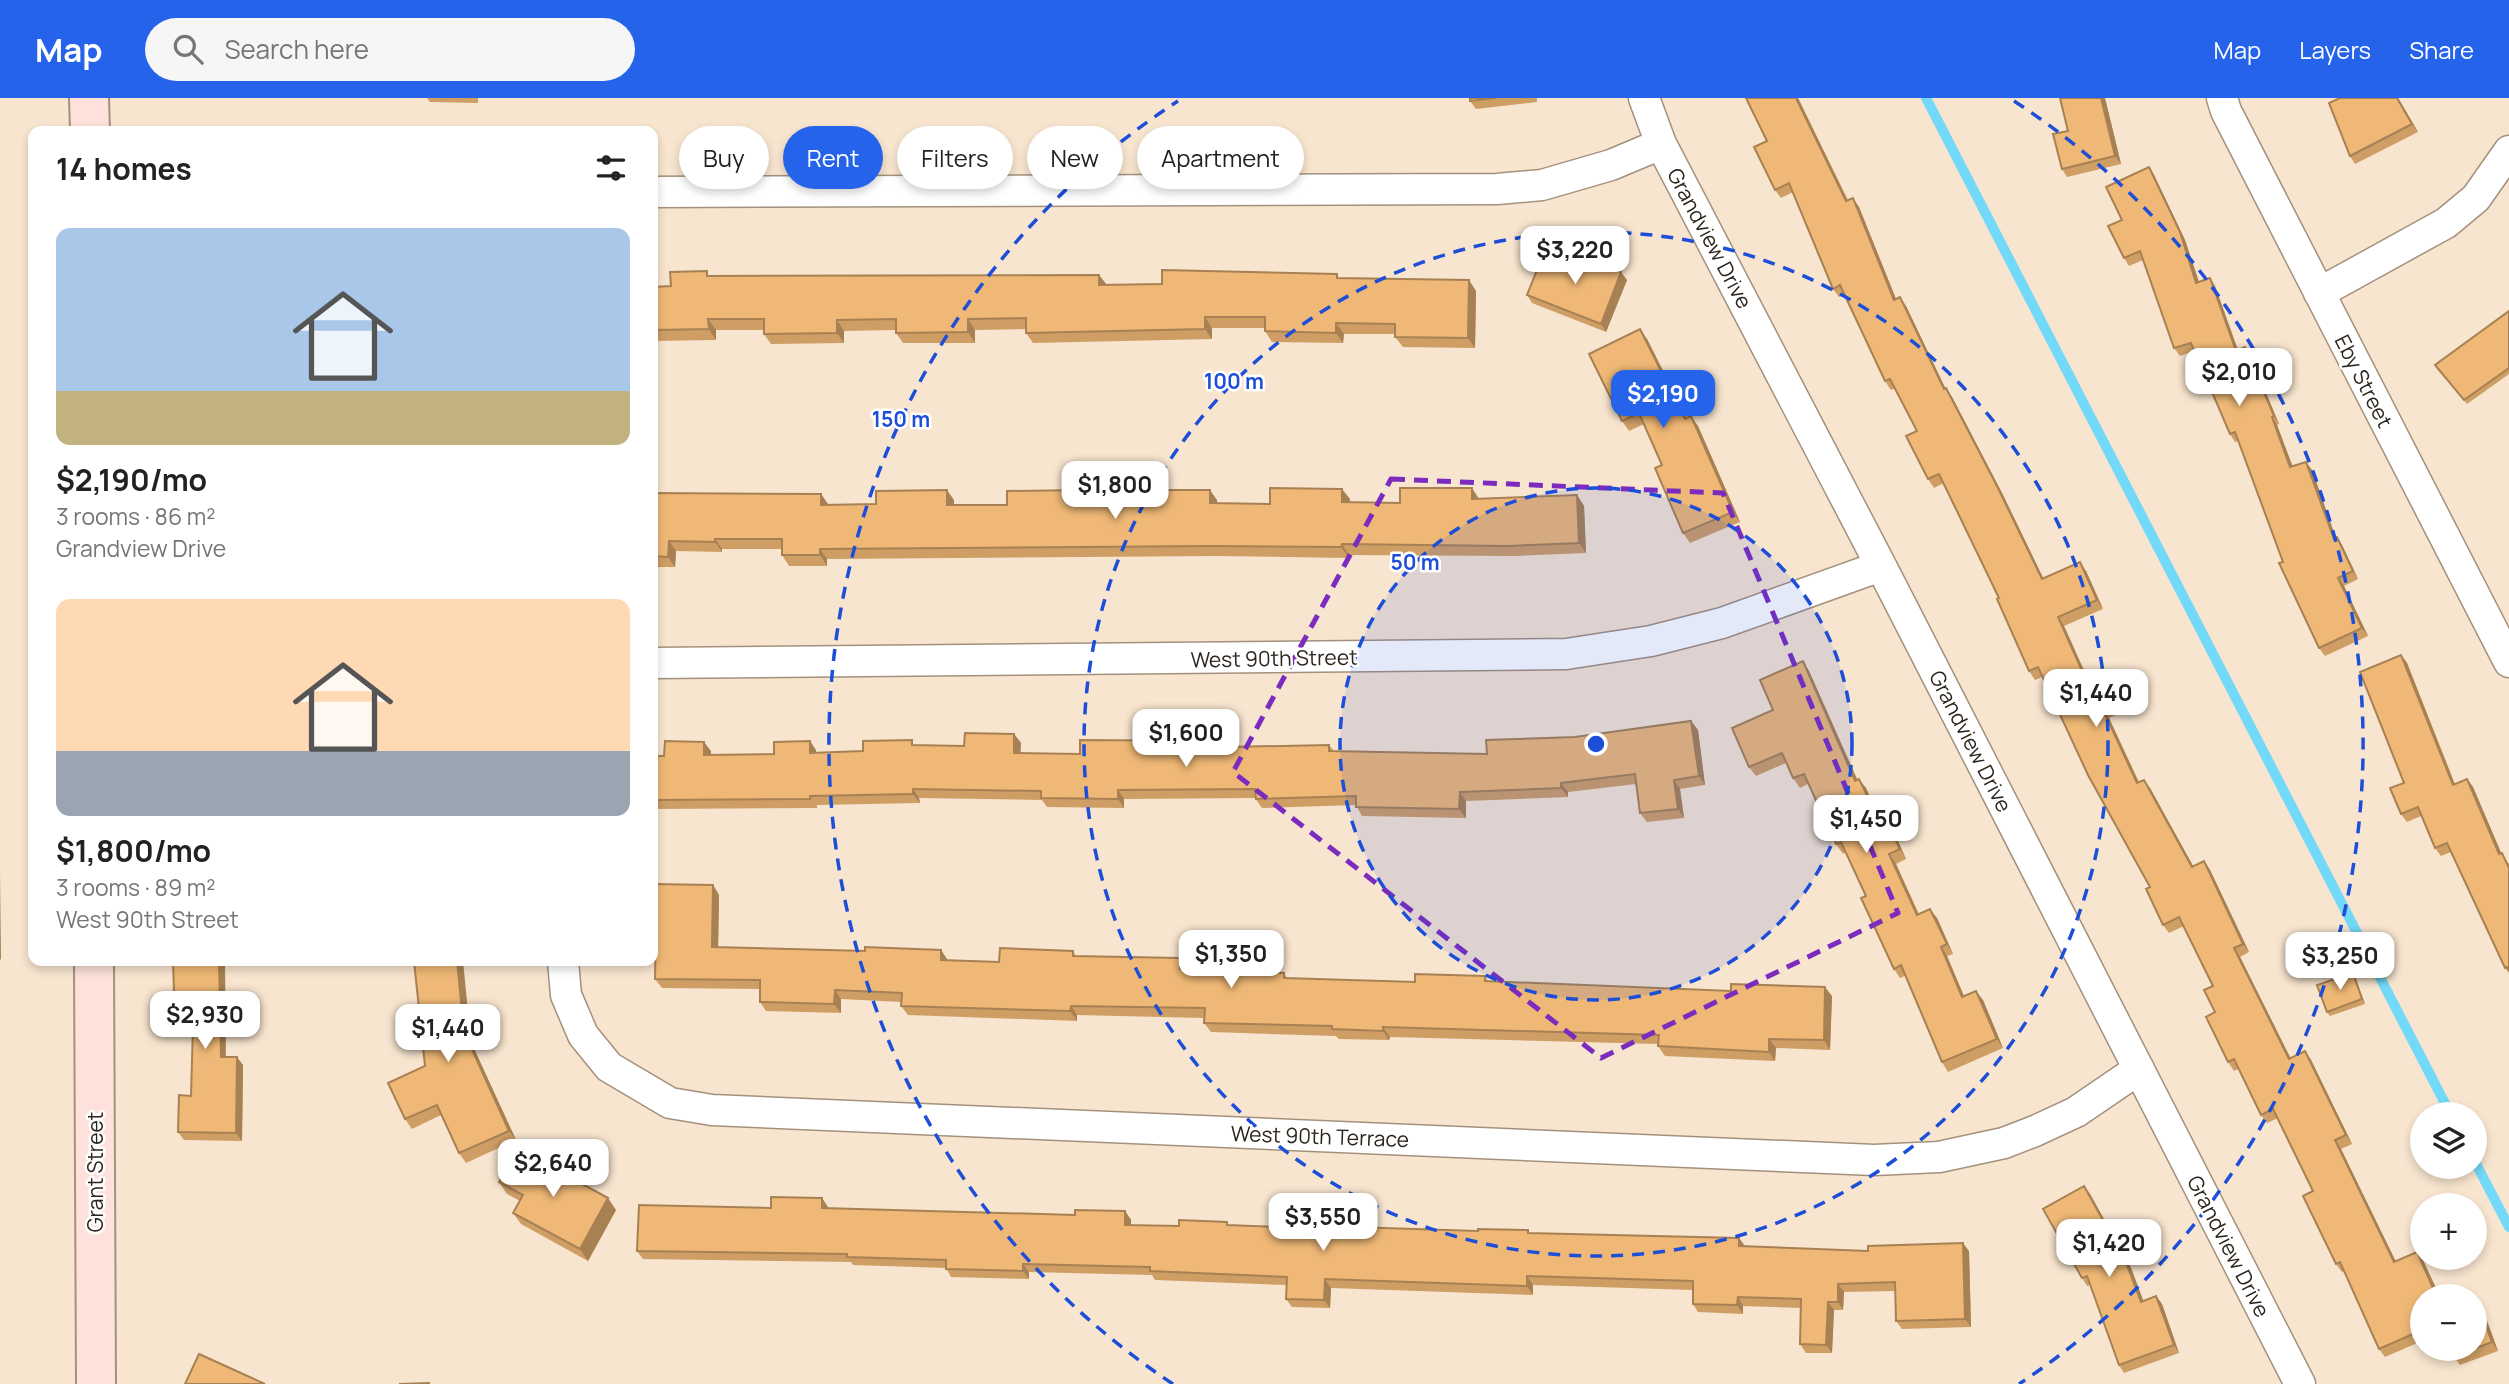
<!DOCTYPE html>
<html lang="en">
<head>
<meta charset="utf-8">
<style>
  body { margin:0; font-family:Manrope,sans-serif; background:#f6f6f6; color:#222; height:100vh; display:flex; flex-direction:column; font-size:26px; white-space:nowrap }
  * { box-sizing:border-box; margin:0 }
  p { font-size:23px; color:#767676 }
  .icon { flex:none; width:38px; height:38px; fill:none; stroke:currentColor; stroke-width:2; stroke-linecap:round; stroke-linejoin:round }
  .map { position:relative; flex:1; overflow:hidden }
  .side { position:absolute; left:28px; top:28px; width:630px; height:840px; display:flex; flex-direction:column; background:#fff; border-radius:14px; box-shadow:0 4px 10px #0003 }
  .side>* { flex:none }
  .banner { position:absolute; left:679px; top:28px; width:665px; height:63px; display:flex; gap:14px }
  .fabs { position:absolute; left:2410px; top:1004px; display:grid; gap:14px }
  .fabs a { display:grid; place-items:center; width:77px; height:77px; border-radius:50%; background:#fff; box-shadow:0 4px 10px #0003; font-size:35px }
  .price { position:absolute; translate:-50% -60px; padding:0 16px; border-radius:14px; background:#fff; color:#222; font-size:23px; line-height:46px; filter:drop-shadow(0 2px 4px #0008) }
  .price::after { content:''; position:absolute; left:50%; top:42px; width:21px; height:16px; margin-left:-10px; background:inherit; clip-path:polygon(0 0,100% 0,50% 100%) }
  .price.active { background:#2563eb; color:#fff }
  ul { padding:0; list-style:none }
  li { display:grid; align-content:center; gap:14px; height:371px; padding:0 28px }
  li span { display:grid; place-items:center; height:217px; border-radius:14px; color:#555 }
  li>.icon { margin-inline-start:auto }
  span .icon { width:126px; height:126px; fill:#fffc; stroke-width:1 }
  li b { font-size:30px }
  h2 { display:flex; justify-content:space-between; align-items:center; height:84px; padding:0 28px; font-size:30px }
  .tag { padding:0 24px; border-radius:32px; background:#fff; box-shadow:0 4px 10px #0003; font-size:24px; line-height:63px }
  .tag.active { background:#2563eb; color:#fff }
  header { display:flex; align-items:center; gap:42px; box-sizing:border-box; height:98px; padding:0 35px; background:#2563eb; color:#fff }
  header strong { font-size:33px }
  nav { display:flex; gap:38px; margin-inline-start:auto; font-size:24px }
  .search { width:490px; height:63px; background:#f6f6f6; display:flex; align-items:center; gap:18px; box-sizing:border-box; padding:0 24px; border-radius:38px; color:#767676; font-size:26px }
  .map>svg:first-child { display:block }
  .lines { fill:none; stroke-linecap:round; stroke-linejoin:round }
  .stream { stroke:#72d9f8; stroke-width:10 }
  .street-casing { stroke:#a3917d; stroke-width:33 }
  .secondary-casing { stroke:#a3917d; stroke-width:42 }
  .street { stroke:#fff; stroke-width:30 }
  .secondary { stroke:#fde1da; stroke-width:38 }
  .wall { fill:#ce9e65 }
  .shaded-wall { fill:#a78153 }
  .building { fill:#efb876; stroke:#a78153; stroke-width:2 }
  .marked { fill:none; stroke:#7b2cbf; stroke-width:5; stroke-dasharray:14 9; stroke-linejoin:round }
  .ring { fill:none; stroke:#1d4ed8; stroke-width:3.5; stroke-dasharray:12 9 }
  .labels { text-anchor:middle; dominant-baseline:central; stroke-width:5; stroke-linejoin:round; paint-order:stroke }
  .street-label { font-size:21px; fill:#2c251d; stroke:#fff }
  .centre { fill:#1d4ed8; stroke:#fff; stroke-width:3.5 }
  .ring-label { font-size:21px; text-anchor:middle; font-weight:bold; fill:#1d4ed8; stroke:#fff; stroke-width:5; stroke-linejoin:round; paint-order:stroke }
</style>
</head>
<body>
<header>
<strong>Map</strong>
<div class="search"><svg class="icon" aria-label="search" viewBox="0 0 24 24"><circle cx="10" cy="10" r="6"/><path d="M15 15l6 6"/></svg>Search here</div>
<nav><a>Map</a><a>Layers</a><a>Share</a></nav>
</header>
<div class="map">
<svg width="2509" height="1286" viewBox="0 0 2509 1286">
  <rect width="100%" height="100%" fill="#f8e5cf"/>
  <g class="lines">
    <path class="stream" d="M1926,0L2451,1017
      M2474,1062L2509,1129"/>
    <defs>
      <path id="street" d="M1644,0L1661,46L1881,468L2300,1286
        M2222,0L2226,13L2509,564
        M653,94L1497,91L1542,87L1611,67L1661,46
        M2319,195L2446,125L2476,100L2509,53
        M653,565L1566,556L1651,543L1722,525L1881,468
        M563,863L566,897L583,937L609,969L670,1005L712,1012L1874,1062L1939,1059L2004,1045L2035,1033L2076,1014L2139,971"/>
      <path id="secondary" d="M89,0L90,33
        M94,863L96,1286"/>
    </defs>
    <use href="#street" class="street-casing"/>
    <use href="#secondary" class="secondary-casing"/>
    <use href="#street" class="street"/>
    <use href="#secondary" class="secondary"/>
  </g>
  <path class="wall" d="M427,0H478V5L430,4Z
    M1470,0H1537V4L1476,11L1470,3Z
    M1746,0H1798L1848,102L1859,109L1896,201L1906,208L1945,290L1952,299L2003,397L2043,480L2086,473L2103,511L2064,528L2084,572L2091,582L2111,572L2117,581L2131,610L2109,620L2139,684L2150,690L2193,768L2204,763L2210,772L2249,854L2240,859L2290,960L2305,953L2311,962L2352,1046L2341,1051L2395,1163L2423,1162L2440,1199H2422V1243L2385,1259L2379,1251L2344,1173L2342,1174L2336,1166L2313,1093L2278,1020L2267,1025L2261,1017L2238,971L2234,973L2228,964L2215,914L2213,888L2184,828L2169,835L2163,827L2150,789L2042,579L2035,582L2029,573L1999,500L1944,385L1934,390L1928,381L1917,333L1895,290L1891,292L1885,283L1845,197L1839,199L1833,191L1793,94L1781,100L1775,92L1767,43Z
    M2060,0H2105L2121,66L2067,79L2062,71L2068,33Z
    M2398,0L2418,34L2355,66L2350,58Z
    M2149,69L2154,77L2185,142L2199,184L2210,180L2215,188L2238,252L2245,249L2250,257L2279,326L2277,327L2292,369L2312,372L2336,440L2342,447L2358,481L2344,488L2368,538L2325,558L2319,550L2283,464L2239,343L2235,344L2230,336L2194,253L2180,258L2174,250L2143,162L2129,168L2124,160L2122,122Z
    M710,178L1107,187L1340,180L1476,193L1475,250L1403,249L1395,239V236H1344L1343,245L1272,244L1265,233V230H1212V241L1033,245L1026,235V231L975,232V245H903L896,235V232L844,233V245L771,246L764,236V232H716V242L653,243V189L671,188Z
    M1627,182L1606,234L1532,205L1527,197Z
    M2509,213V276L2467,306L2437,271Z
    M1647,241L1687,320L1698,328L1740,424L1690,445L1683,435L1662,367L1644,326L1629,333L1622,323Z
    M1080,392L1087,402V406H1138L1217,402V405L1270,406L1350,401V404L1400,405L1577,397L1584,408L1586,455L1515,458L1349,457V460L1217,458L827,461V468H789L782,457V451H722V454L676,453L675,469H653V395L821,396L828,407L876,406L954,402V407H1007Z
    M2401,557L2407,565L2455,686L2467,681L2473,689L2501,755L2509,766V875L2505,870L2451,754L2441,758L2435,750L2421,718L2407,724L2401,716L2404,685Z
    M1809,573L1857,682L1866,690L1871,701L1882,708L1906,761L1896,766L1919,816L1937,820L1953,856L1947,858L1964,898L1983,902L2003,950L1948,974L1942,964L1905,878L1900,880L1894,871L1866,798L1846,754L1843,756L1836,746L1808,686L1800,690L1793,680L1786,665L1756,678L1749,669L1773,612Z
    M1691,623L1698,632L1705,687L1680,691L1684,720L1647,724L1640,715L1636,686L1568,694V699L1466,703V720L1362,718L1356,707L1262,710L1255,700L1124,701V710L1047,709L1042,702L919,700L920,705L817,707V710L653,711V658H664L711,653V657L774,656L816,652V655L863,653L915,647L964,648L1014,636L1021,645L1020,655L1080,656L1230,649L1329,647L1334,653L1487,656L1575,639Z
    M653,786L713,787L719,797L718,849L865,853L941,852L947,862L999,864L1073,853L1076,858L1187,870V872L1284,875L1287,880L1415,884L1485,878L1488,883L1832,898L1830,952L1776,950L1775,963L1665,958L1658,948V946L1390,939L1389,942L1339,941L1336,938L1211,934L1204,925V920L1077,917V923L908,917L901,908V904L841,901V915L766,913L760,904V891L662,890L655,881L656,832H653Z
    M173,863L226,959L243,967L242,1043L184,1042L178,1034L191,998L193,935H180L175,927Z
    M2353,875L2355,879L2365,906L2330,918L2327,914Z
    M471,944L516,1042L466,1065L459,1055L441,1017L412,1031L405,1021L425,968Z
    M499,1084L616,1112L588,1163L521,1126L513,1115L520,1103L507,1096Z
    M2084,1088L2090,1096L2131,1170L2143,1203L2156,1198L2162,1206L2179,1255L2124,1275L2119,1267L2090,1187L2087,1188L2082,1180Z
    M822,1100L828,1110L1075,1117L1125,1113L1131,1122V1127L1179,1128L1230,1127L1353,1132L1530,1135L1745,1148L1868,1153H1969L1971,1229L1902,1231L1896,1223L1895,1193L1844,1194L1843,1212H1834L1832,1255H1806L1800,1246L1801,1210L1743,1208V1216L1698,1214L1693,1206V1192L1533,1187V1197L1331,1190L1330,1210L1292,1209L1286,1201V1187L1155,1182L1152,1177L1029,1174V1181L951,1179L946,1170L853,1167L851,1164L643,1161L637,1153L771,1110Z
    M2483,1212L2498,1253L2460,1267L2454,1259Z"/>
  <path class="shaded-wall" d="M1796,0H1798L1852,112L1846,103Z
    M2101,0H2105L2121,66L2115,58Z
    M2397,0H2398L2418,34L2412,26Z
    M2149,69L2154,77L2185,142L2202,193L2196,185Z
    M1853,100L1859,109L1900,211L1894,202Z
    M1621,174L1627,182L1606,234L1601,226Z
    M1099,177L1107,187H1099Z
    M2210,180L2215,188L2241,261L2236,253Z
    M1469,182L1476,193L1475,250L1468,240Z
    M1900,199L1906,208L1950,300L1944,291Z
    M1205,219L1212,230V241L1205,231Z
    M708,221L716,232V242L709,231Z
    M968,221L975,232V245L968,234Z
    M837,222L844,233V245L837,235Z
    M1336,225L1344,236L1343,245L1336,235Z
    M1640,231L1647,241L1692,331L1685,321Z
    M2245,249L2250,257L2279,326L2274,318Z
    M1946,290L1952,299L2003,397L2048,490L2042,481Z
    M1691,318L1698,328L1740,424L1733,414Z
    M2272,319L2277,327L2296,377L2290,369Z
    M2306,364L2312,372L2339,449L2334,441Z
    M1472,390L1479,401H1472Z
    M1342,391L1350,401L1349,414L1342,404Z
    M947,392L954,402V418L947,407Z
    M1080,392L1087,402V417L1080,406Z
    M1210,392L1217,402V416L1210,405Z
    M821,396L828,406V418L821,407Z
    M1577,397L1584,408L1586,455L1579,445Z
    M2337,439L2342,447L2358,481L2353,473Z
    M715,441L722,451V454L715,444Z
    M669,443L676,453L675,469L668,459Z
    M1342,446L1349,457V460L1341,449Z
    M820,451L827,461V468L820,457Z
    M2080,464L2086,473L2103,511L2097,502Z
    M2338,480L2344,488L2368,538L2362,530Z
    M2058,519L2064,528L2088,582L2082,573Z
    M2401,557L2407,565L2458,695L2453,687Z
    M1803,563L1809,573L1862,692L1855,683Z
    M2111,572L2117,581L2131,610L2125,601Z
    M2103,612L2109,620L2143,694L2137,685Z
    M1691,623L1698,632L1705,687L1699,678Z
    M1014,636L1021,645L1020,664L1014,655Z
    M810,643L816,652V664L810,655Z
    M704,644L711,653V666L704,657Z
    M1859,681L1866,690L1875,711L1869,702Z
    M2467,681L2473,689L2505,764L2499,756Z
    M1674,682L1680,691L1684,720L1678,711Z
    M2144,682L2150,690L2198,777L2192,769Z
    M1561,685L1568,694V699L1561,690Z
    M913,691L919,700L920,705L913,696Z
    M1118,692L1124,701V710L1118,701Z
    M1460,694L1466,703V720L1459,711Z
    M1875,699L1882,708L1906,761L1900,751Z
    M1889,756L1896,766L1923,827L1917,817Z
    M2204,763L2210,772L2249,854L2243,846Z
    M0,773L1,862L0,861Z
    M713,787L719,797L718,858L712,849Z
    M1930,811L1937,820L1953,856L1947,846Z
    M1941,849L1947,858L1968,908L1962,899Z
    M2234,850L2240,859L2295,969L2289,961Z
    M941,852L947,861V871L941,862Z
    M1180,860L1187,870V881L1180,871Z
    M219,863H225L226,967L221,959Z
    M457,863H463L471,944L516,1042L509,1033L464,934Z
    M2353,875L2355,879L2365,906L2362,901Z
    M1825,889L1832,898L1830,952L1824,942Z
    M835,892L841,901V915L834,906Z
    M1976,893L1983,902L2003,950L1997,941Z
    M1071,908L1077,917V923L1070,913Z
    M1383,929L1390,939L1389,942L1383,933Z
    M1769,941L1776,950L1775,963L1769,954Z
    M2305,953L2311,962L2352,1046L2346,1037Z
    M237,959L243,967L242,1043L236,1035Z
    M2335,1042L2341,1051L2400,1172L2394,1164Z
    M2084,1088L2090,1096L2131,1170L2147,1212L2141,1204Z
    M608,1100L616,1112L588,1163L580,1151Z
    M822,1100L828,1109V1118L822,1110Z
    M1125,1113L1131,1122V1136L1125,1127Z
    M1739,1140L1745,1148H1739Z
    M1963,1145L1969,1153L1971,1229L1965,1221Z
    M2417,1154L2423,1162L2440,1199H2437Z
    M1023,1166L1029,1174V1181L1023,1173Z
    M1527,1178L1533,1187V1197L1527,1188Z
    M1325,1181L1331,1190L1330,1210L1324,1202Z
    M1838,1186L1844,1194L1843,1212L1838,1204Z
    M2156,1198L2162,1206L2179,1255L2174,1247Z
    M1738,1199L1743,1208V1216L1737,1207Z
    M1828,1204L1834,1212L1832,1255L1826,1247Z
    M2477,1204L2483,1212L2498,1253L2492,1244Z"/>
  <path class="building" d="M1470,0H1496L1470,3Z
    M1746,0H1796L1846,103L1853,100L1894,202L1900,199L1944,291L1946,290L1997,388L2042,481L2080,464L2097,502L2058,519L2082,573L2084,572L2089,583L2111,572L2125,601L2103,612L2137,685L2144,682L2192,769L2204,763L2243,846L2234,850L2289,961L2305,953L2346,1037L2335,1042L2394,1164L2417,1154L2437,1199H2422V1232L2379,1251L2340,1164L2336,1166L2303,1098L2313,1093L2273,1011L2261,1017L2234,961L2228,964L2206,919L2215,914L2204,892L2213,888L2179,819L2163,827L2146,791L2150,789L2088,677L2038,569L2029,573L1997,501L1999,500L1939,376L1928,381L1906,338L1917,333L1890,281L1885,283L1840,187L1833,191L1789,85L1775,92L1754,49L1767,43Z
    M2060,0H2101L2115,58L2062,71L2053,36L2068,33Z
    M2340,0H2397L2412,26L2350,58L2329,5Z
    M2149,69L2180,134L2196,185L2210,180L2236,253L2245,249L2274,318L2272,319L2290,369L2306,364L2334,441L2337,439L2353,473L2338,480L2362,530L2319,550L2279,465L2283,464L2235,334L2230,336L2191,245L2174,250L2140,153L2124,160L2108,128L2122,122L2106,89Z
    M1545,152L1582,167L1585,160L1621,174L1601,226L1527,197Z
    M1162,172L1337,176V180L1469,182L1468,240L1395,239V226L1336,225V235L1265,233V219H1205V231L1026,235V220L968,221V234L896,235V221L837,222V235L764,236V221H708L709,231L653,232V189L671,188L670,174L707,173V178L1099,177V187L1162,186Z
    M2509,213V270L2464,302L2435,267Z
    M1640,231L1685,321L1691,318L1733,414L1683,435L1655,370L1662,367L1639,315L1622,323L1589,256Z
    M1270,390L1342,391V404L1400,405V390H1472V401L1577,397L1579,445L1508,448L1342,446L1341,449L1210,448L820,451V457H782V441H715V444L669,443L668,459L653,458V395L821,396V407L876,406V393L947,392V407H1007V393L1080,392V406H1138V392H1210V405L1270,406Z
    M2401,557L2453,687L2467,681L2499,756L2502,755L2509,770V872L2507,869L2505,870L2447,745L2435,750L2418,709L2401,716L2390,690L2404,685L2360,574Z
    M1803,563L1855,683L1859,681L1869,702L1875,699L1900,751L1889,756L1917,817L1930,811L1947,846L1941,849L1962,899L1976,893L1997,941L1942,964L1901,867L1894,871L1861,800L1866,798L1841,744L1836,746L1804,676L1793,680L1782,655L1749,669L1732,630L1773,612L1760,582Z
    M1691,623L1699,678L1674,682L1678,711L1640,715L1635,676L1561,685V690L1460,694L1459,711L1356,709V698L1256,701L1255,691L1118,692V701L1041,700V693L913,691V696L810,698V701L653,702V658H664L665,643L704,644V657L774,656V644L810,643V655L863,653V643L912,642V647L964,648L965,635L1014,636V655L1080,656V642L1226,643V649L1329,647V653L1487,656L1486,642L1575,639Z
    M653,786L713,787L712,849L865,853V849L941,852V862L999,864L1000,850L1073,853V858L1180,860V871L1284,875V880L1415,884V876L1485,878V883L1731,893V886L1825,889L1824,942L1769,941V954L1658,948L1659,937L1383,929V933L1332,931V928L1204,925L1205,910L1071,908L1070,913L901,908L902,895L835,892L834,906L760,904V882L655,881L656,823H653Z
    M173,863H219L221,959H237L236,1035L178,1034L179,997L191,998L193,927H175Z
    M414,863H457L464,934L509,1033L459,1055L437,1007L405,1021L388,985L425,968Z
    M2353,875L2362,901L2327,914L2317,887Z
    M518,1051L608,1100L580,1151L513,1115L523,1097L499,1084Z
    M2084,1088L2125,1162L2141,1204L2156,1198L2174,1247L2119,1267L2087,1178L2082,1180L2043,1111Z
    M771,1099L822,1100V1110L1075,1117V1112L1125,1113V1127L1179,1128V1122L1227,1124V1127L1353,1132V1129L1478,1133V1131L1528,1132V1135L1739,1140V1148L1868,1153V1148L1963,1145L1965,1221L1896,1223L1895,1184L1838,1186V1204H1828L1826,1247L1800,1246L1801,1201L1738,1199L1737,1207L1693,1206V1183L1527,1178V1188L1325,1181L1324,1202L1286,1201L1287,1179L1150,1173V1169L1023,1166V1173L946,1171V1162L847,1159V1156L637,1153L639,1107L771,1110Z
    M2474,1204H2477L2492,1244L2474,1251Z
    M2451,1251H2474L2454,1259Z
    M199,1256L265,1286H185Z
    M429,1285V1286H399Z"/>
  <path class="marked" d="M1391,381L1723,395L1898,815L1601,960L1233,674Z"/>
  <circle cx="1596" cy="646" r="256" fill="#1d4ed8" fill-opacity=".12"/>
  <g class="ring">
    <circle cx="1596" cy="646" r="256"/>
    <circle cx="1596" cy="646" r="512"/>
    <path d="M1173 1286A767 767 0 0 1 1178 3M2014 3A767 767 0 0 1 2019 1286"/>
  </g>
  <g class="labels">
    <g class="street-label">
      <text transform="translate(1710 140) rotate(62)">Grandview Drive</text>
      <text transform="translate(2364 283) rotate(63)">Eby Street</text>
      <text transform="translate(1274 560) rotate(-1)">West 90th Street</text>
      <text transform="translate(1971 643) rotate(63)">Grandview Drive</text>
      <text transform="translate(1320 1038) rotate(2)">West 90th Terrace</text>
      <text transform="translate(95 1074) rotate(-90)">Grant Street</text>
      <text transform="translate(2229 1148) rotate(63)">Grandview Drive</text>
    </g>
  </g>
  <circle cx="1596" cy="646" r="10" class="centre"/>
  <g class="ring-label">
    <text x="1234" y="291">100 m</text>
    <text x="901" y="329">150 m</text>
    <text x="1415" y="472">50 m</text>
  </g>
</svg>
<div class="fabs">
<a><svg class="icon" aria-label="layers" viewBox="0 0 24 24"><path d="M12 4l9 5-9 5-9-5zM3 14l9 5 9-5"/></svg></a>
<a>+</a>
<a>−</a>
</div>
<b class="price" style="left:1575px;top:188px">$3,220</b>
<b class="price" style="left:2239px;top:310px">$2,010</b>
<b class="price active" style="left:1663px;top:332px">$2,190</b>
<b class="price" style="left:1115px;top:423px">$1,800</b>
<b class="price" style="left:2096px;top:631px">$1,440</b>
<b class="price" style="left:1186px;top:671px">$1,600</b>
<b class="price" style="left:1866px;top:757px">$1,450</b>
<b class="price" style="left:1231px;top:892px">$1,350</b>
<b class="price" style="left:2340px;top:894px">$3,250</b>
<b class="price" style="left:205px;top:953px">$2,930</b>
<b class="price" style="left:448px;top:966px">$1,440</b>
<b class="price" style="left:553px;top:1101px">$2,640</b>
<b class="price" style="left:1323px;top:1155px">$3,550</b>
<b class="price" style="left:2109px;top:1181px">$1,420</b>
<div class="banner">
<a class="tag">Buy</a>
<a class="tag active">Rent</a>
<a class="tag">Filters</a>
<a class="tag">New</a>
<a class="tag">Apartment</a>
</div>
<section class="side">
<h2>14 homes<svg class="icon" aria-label="filters" viewBox="0 0 24 24"><path d="M4 7h16M4 17h16"/><circle cx="9" cy="7" r="2"/><circle cx="15" cy="17" r="2"/></svg></h2>
<ul>
<li><span style="background:linear-gradient(#a9c7e8 75%,#c2b280 0)"><svg class="icon" aria-label="home" viewBox="0 0 24 24"><path d="M3 11l9-7 9 7M6 9v11h12V9"/></svg></span><div><b>$2,190/mo</b><p>3 rooms · 86 m²</p><p>Grandview Drive</p></div></li>
<li><span style="background:linear-gradient(#ffd9b3 70%,#9aa5b1 0)"><svg class="icon" aria-label="home" viewBox="0 0 24 24"><path d="M3 11l9-7 9 7M6 9v11h12V9"/></svg></span><div><b>$1,800/mo</b><p>3 rooms · 89 m²</p><p>West 90th Street</p></div></li>
</ul>
</section>
</div>
</body>
</html>
